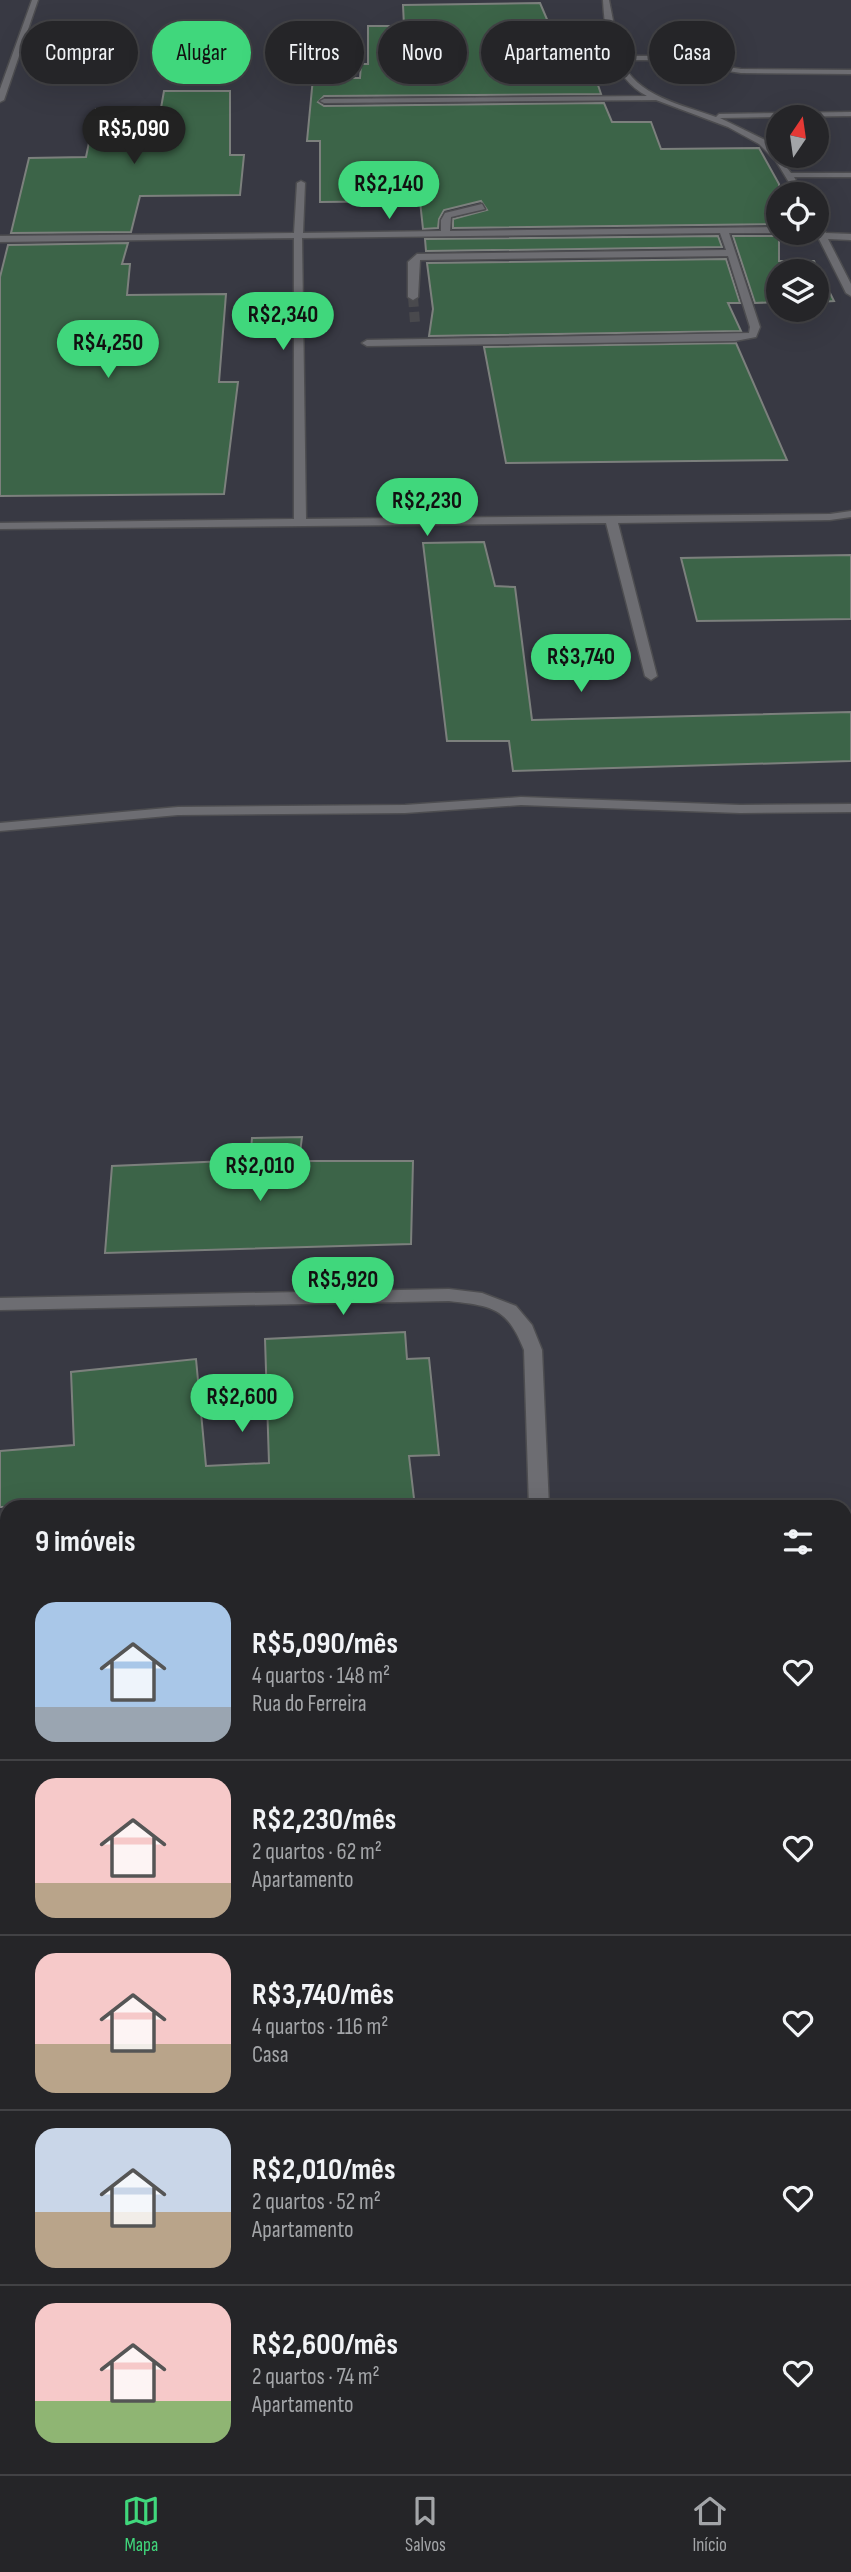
<!DOCTYPE html>
<html lang="pt">
<head>
<meta charset="utf-8">
<style>
  body { margin:0; font-family:"Sofia Sans Condensed",sans-serif; background:#2d2d30; color:#f1f3f6; height:100vh; display:flex; flex-direction:column; font-size:26px; white-space:nowrap }
  * { box-sizing:border-box; margin:0 }
  p { font-size:23px; color:#a3a5a8 }
  .icon { flex:none; width:38px; height:38px; fill:none; stroke:currentColor; stroke-width:2; stroke-linecap:round; stroke-linejoin:round }
  .map { position:relative; flex:1; overflow:hidden }
  .panel { position:absolute; left:0px; top:1500px; width:852px; height:975px; display:flex; flex-direction:column; background:#252528; border-radius:21px 21px 0 0; box-shadow:0 7px 28px #0002,0 0 0 2px #424245 }
  .panel>* { flex:none }
  .hud { position:absolute; left:21px; top:21px; width:810px; height:63px; display:flex; gap:14px }
  .needle { width:46px; rotate:13deg }
  .controls { position:absolute; left:766px; top:105px; display:grid; gap:14px }
  .controls a { display:grid; place-items:center; width:63px; height:63px; border-radius:50%; background:#252528; box-shadow:0 7px 28px #0002,0 0 0 2px #424245; font-size:35px }
  .price { position:absolute; translate:-50% -60px; padding:0 16px; border-radius:24px; background:#40d77c; color:#111; font-size:23px; line-height:46px; filter:drop-shadow(0 2px 4px #0008) }
  .price::after { content:''; position:absolute; left:50%; top:42px; width:21px; height:16px; margin-left:-10px; background:inherit; clip-path:polygon(0 0,100% 0,50% 100%) }
  .price.active { background:#222; color:#fff }
  ul { padding:0; list-style:none }
  li { display:flex; align-items:center; gap:21px; height:175px; padding:0 35px }
  li+li { border-top:2px solid #424245 }
  li span { display:grid; place-items:center; flex:none; width:196px; height:140px; border-radius:21px; color:#555 }
  li>.icon { margin-inline-start:auto }
  span .icon { width:84px; height:84px; fill:#fffc; stroke-width:1 }
  li b { font-size:30px }
  h2 { display:flex; justify-content:space-between; align-items:center; height:84px; padding:0 35px; font-size:30px }
  .pill { padding:0 24px; border-radius:32px; background:#252528; box-shadow:0 7px 28px #0002,0 0 0 2px #424245; font-size:24px; line-height:63px }
  .pill.active { background:#40d77c; color:#111 }
  .dock { display:flex; justify-content:space-around; align-items:center; height:98px; border-top:2px solid #424245; background:#252528; font-size:19px; color:#a3a5a8 }
  .dock a { display:grid; justify-items:center; gap:4px }
  .dock .active { color:#40d77c }
  .map>svg:first-child { display:block }
  .built { fill:#383943; fill-rule:evenodd }
  .building { fill:#3c6448; stroke:#7c807d; stroke-width:2 }
  .lines { fill:none; stroke-linecap:round; stroke-linejoin:round }
  .minor-tunnel { stroke:#49494d; stroke-width:10; stroke-dasharray:10 5; stroke-linecap:butt }
  .minor-casing { stroke:#4d4d50; stroke-width:3 }
  .major-casing { stroke:#4d4d50; stroke-width:3 }
  .minor { fill:#6d6d72; fill-rule:evenodd }
  .major { fill:#9899be; fill-rule:evenodd }
</style>
</head>
<body>
<div class="map">
<svg width="851" height="2474" viewBox="0 0 851 2474">
  <rect width="100%" height="100%" fill="#313135"/>
  <path class="built" d="M0,0H851V2035H845V1507H7V2053H0ZM779,117H817V156H779ZM779,194H817V233H779ZM779,271H817V310H779Z"/>
  <path class="building" d="M540,3L549,24H566L570,32H580L601,94L324,96L318,102L324,106L604,103L612,122H651L661,149L759,148L779,184V224L453,228V219L487,210L481,201L444,210L439,219L438,228L423,229L420,201L320,202V141H307L313,78H360L361,64H368V26H404L403,5Z
    M164,91H230V155H244L240,195L140,196L131,232L11,233L29,158L86,157L96,109L161,108Z
    M718,236L722,247L426,251L425,239Z
    M733,236H779V261H814L834,301L817,302V271H779V302L755,303Z
    M128,243L122,264H130L127,295L226,294L219,382H238L224,494L0,496V277L8,245Z
    M726,259L740,303H728L741,331L429,336L433,309L427,263Z
    M736,343L787,460L506,463L484,347Z
    M484,542L495,586L515,587L532,720L851,712V761L513,771L509,741H447L423,543Z
    M851,555V619L697,621L681,558Z
    M302,1137L299,1161H413L411,1244L105,1253L112,1166L250,1160L252,1138Z
    M405,1332L407,1359L429,1358L439,1455L409,1456L415,1507H0V1451L74,1445L71,1372L196,1359L206,1466L269,1463L265,1339Z"/>
  <g class="lines">
    <path class="minor-tunnel" d="M413,297L415,323"/>
    <defs>
      <path id="minor" d="M32,0H38L4,100L0,102V89Z
        M603,0H609L620,56H655L741,69L851,70V74L741,73L655,60H621C636,96 682,105 716,117L719,114L851,112V116L720,118L765,140L791,173H851V177H794L804,194H796L776,161L759,144L728,127L656,100L324,103L320,101L324,99L647,96C611,77 605,37 603,0Z
        M301,181L305,183L303,233L441,231V220L445,213L482,204L485,209L451,217L450,231L779,227V233H729L760,327L756,337L735,341L367,346L362,343L367,340L749,333L750,327L728,256L420,260L418,297L413,300L408,297V262L417,254L726,250L720,233L302,238L306,519L830,514L851,511V517L830,520L618,523L657,676L651,680L645,676L606,523L0,529V523L294,519V238L0,242V236L294,233L297,183Z
        M817,222L826,233L851,234V240L828,239L851,284V296L846,293L816,233Z
        M521,797L740,805L851,804V812L740,813L521,805L405,813L178,815L0,831V823L178,807L405,805Z
        M449,1289L482,1293L516,1306L532,1325L542,1350L549,1507H529L524,1350C507,1307 492,1306 449,1301L0,1310V1298Z"/>
      <path id="major" d="M851,2085V2109L845,2110V2086Z
        M0,2101H7V2125H0Z
        M851,2161V2185L845,2186V2162Z
        M0,2185H7V2211H0Z"/>
    </defs>
    <use href="#minor" class="minor-casing"/>
    <use href="#major" class="major-casing"/>
    <use href="#minor" class="minor"/>
    <use href="#major" class="major"/>
  </g>
</svg>
<div class="controls">
<a><svg class="needle" viewBox="-14 -14 28 28"><path d="M0-13l5 13h-10z" fill="#e53935"/><path d="M0 13l5-13h-10z" fill="#a3a5a8"/></svg></a>
<a><svg class="icon" aria-label="locate" viewBox="0 0 24 24"><circle cx="12" cy="12" r="6"/><path d="M12 2v4M12 18v4M2 12h4M18 12h4"/></svg></a>
<a><svg class="icon" aria-label="layers" viewBox="0 0 24 24"><path d="M12 4l9 5-9 5-9-5zM3 14l9 5 9-5"/></svg></a>
</div>
<b class="price active" style="left:134px;top:166px">R$5,090</b>
<b class="price" style="left:389px;top:221px">R$2,140</b>
<b class="price" style="left:283px;top:352px">R$2,340</b>
<b class="price" style="left:108px;top:380px">R$4,250</b>
<b class="price" style="left:427px;top:538px">R$2,230</b>
<b class="price" style="left:581px;top:694px">R$3,740</b>
<b class="price" style="left:260px;top:1203px">R$2,010</b>
<b class="price" style="left:343px;top:1317px">R$5,920</b>
<b class="price" style="left:242px;top:1434px">R$2,600</b>
<div class="hud">
<a class="pill">Comprar</a>
<a class="pill active">Alugar</a>
<a class="pill">Filtros</a>
<a class="pill">Novo</a>
<a class="pill">Apartamento</a>
<a class="pill">Casa</a>
</div>
<section class="panel">
<h2>9 imóveis<svg class="icon" aria-label="filters" viewBox="0 0 24 24"><path d="M4 7h16M4 17h16"/><circle cx="9" cy="7" r="2"/><circle cx="15" cy="17" r="2"/></svg></h2>
<ul>
<li><span style="background:linear-gradient(#a9c7e8 75%,#9aa5b1 0)"><svg class="icon" aria-label="home" viewBox="0 0 24 24"><path d="M3 11l9-7 9 7M6 9v11h12V9"/></svg></span><div><b>R$5,090/mês</b><p>4 quartos · 148 m²</p><p>Rua do Ferreira</p></div><svg class="icon" aria-label="heart" viewBox="0 0 24 24"><path d="M12 20l-8-8c-3-5 5-10 8-4 3-6 11-1 8 4z"/></svg></li>
<li><span style="background:linear-gradient(#f6c9c9 75%,#b9a48a 0)"><svg class="icon" aria-label="home" viewBox="0 0 24 24"><path d="M3 11l9-7 9 7M6 9v11h12V9"/></svg></span><div><b>R$2,230/mês</b><p>2 quartos · 62 m²</p><p>Apartamento</p></div><svg class="icon" aria-label="heart" viewBox="0 0 24 24"><path d="M12 20l-8-8c-3-5 5-10 8-4 3-6 11-1 8 4z"/></svg></li>
<li><span style="background:linear-gradient(#f6c9c9 65%,#b9a48a 0)"><svg class="icon" aria-label="home" viewBox="0 0 24 24"><path d="M3 11l9-7 9 7M6 9v11h12V9"/></svg></span><div><b>R$3,740/mês</b><p>4 quartos · 116 m²</p><p>Casa</p></div><svg class="icon" aria-label="heart" viewBox="0 0 24 24"><path d="M12 20l-8-8c-3-5 5-10 8-4 3-6 11-1 8 4z"/></svg></li>
<li><span style="background:linear-gradient(#c9d6e8 60%,#b9a48a 0)"><svg class="icon" aria-label="home" viewBox="0 0 24 24"><path d="M3 11l9-7 9 7M6 9v11h12V9"/></svg></span><div><b>R$2,010/mês</b><p>2 quartos · 52 m²</p><p>Apartamento</p></div><svg class="icon" aria-label="heart" viewBox="0 0 24 24"><path d="M12 20l-8-8c-3-5 5-10 8-4 3-6 11-1 8 4z"/></svg></li>
<li><span style="background:linear-gradient(#f6c9c9 70%,#8fb573 0)"><svg class="icon" aria-label="home" viewBox="0 0 24 24"><path d="M3 11l9-7 9 7M6 9v11h12V9"/></svg></span><div><b>R$2,600/mês</b><p>2 quartos · 74 m²</p><p>Apartamento</p></div><svg class="icon" aria-label="heart" viewBox="0 0 24 24"><path d="M12 20l-8-8c-3-5 5-10 8-4 3-6 11-1 8 4z"/></svg></li>
</ul>
</section>
</div>
<nav class="dock">
<a class="active"><svg class="icon" aria-label="map" viewBox="0 0 24 24"><path d="M3 6l6-2 6 2 6-2v14l-6 2-6-2-6 2zM9 4v14M15 6v14"/></svg>Mapa</a>
<a><svg class="icon" aria-label="saved" viewBox="0 0 24 24"><path d="M7 4h10v16l-5-4-5 4z"/></svg>Salvos</a>
<a><svg class="icon" aria-label="home" viewBox="0 0 24 24"><path d="M3 11l9-7 9 7M6 9v11h12V9"/></svg>Início</a>
</nav>
</body>
</html>
